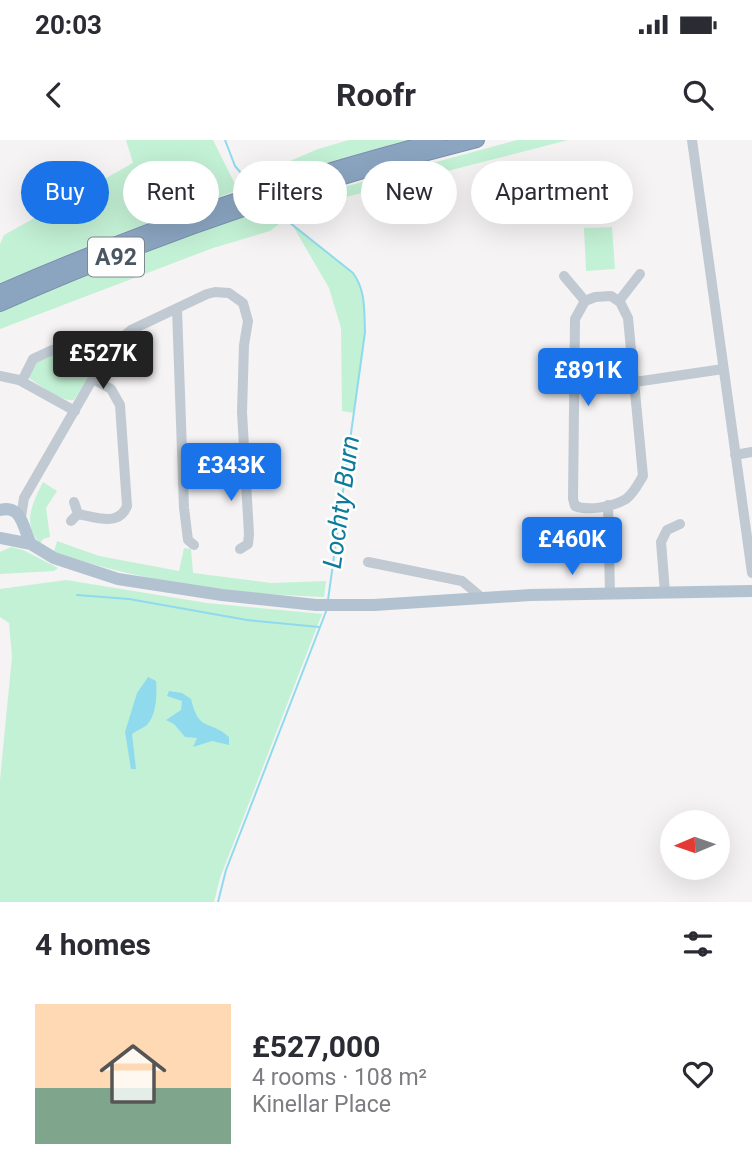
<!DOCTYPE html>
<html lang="en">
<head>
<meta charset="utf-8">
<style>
  body { margin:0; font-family:Roboto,sans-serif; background:#f7f7f7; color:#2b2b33; height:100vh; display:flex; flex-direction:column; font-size:26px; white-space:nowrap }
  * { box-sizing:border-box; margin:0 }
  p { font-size:23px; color:#7c7c81 }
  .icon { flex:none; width:38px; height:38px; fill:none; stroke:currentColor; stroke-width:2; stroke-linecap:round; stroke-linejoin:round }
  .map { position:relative; height:762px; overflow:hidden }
  .sheet { display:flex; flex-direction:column; background:#fff; flex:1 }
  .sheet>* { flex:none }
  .banner { position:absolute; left:21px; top:21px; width:710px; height:63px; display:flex; gap:14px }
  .needle { width:46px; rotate:268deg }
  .fabs { position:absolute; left:660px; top:670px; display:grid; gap:14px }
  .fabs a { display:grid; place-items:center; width:70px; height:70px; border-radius:50%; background:#fff; box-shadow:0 7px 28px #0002; font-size:35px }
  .price { position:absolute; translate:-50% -60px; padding:0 16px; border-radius:7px; background:#1a73e8; color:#fff; font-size:23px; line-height:46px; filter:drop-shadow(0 2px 4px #0008) }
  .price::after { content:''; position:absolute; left:50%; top:42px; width:21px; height:16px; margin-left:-10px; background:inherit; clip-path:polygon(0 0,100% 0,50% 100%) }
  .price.active { background:#222; color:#fff }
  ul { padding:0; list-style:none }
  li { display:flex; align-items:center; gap:21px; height:175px; padding:0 35px }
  li span { display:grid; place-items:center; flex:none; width:196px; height:140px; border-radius:0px; color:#555 }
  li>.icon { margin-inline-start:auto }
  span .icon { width:84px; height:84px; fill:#fffc; stroke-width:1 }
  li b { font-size:30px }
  h2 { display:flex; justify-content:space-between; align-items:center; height:84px; padding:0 35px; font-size:30px }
  .pill { padding:0 24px; border-radius:32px; background:#fff; box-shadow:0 7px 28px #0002; font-size:24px; line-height:63px }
  .pill.active { background:#1a73e8; color:#fff }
  .status { display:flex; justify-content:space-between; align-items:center; height:49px; padding:0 35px; background:#fff; direction:ltr }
  .status svg { height:19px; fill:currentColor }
  header { display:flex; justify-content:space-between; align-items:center; height:91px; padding:0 35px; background:#fff; font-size:32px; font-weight:700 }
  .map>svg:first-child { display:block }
  .green { fill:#c3f1d5 }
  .water { fill:#90daee }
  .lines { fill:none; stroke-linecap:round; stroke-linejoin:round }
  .stream { stroke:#90daee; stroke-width:2 }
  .highway-casing { stroke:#7690ad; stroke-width:16 }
  .minor { stroke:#c1cad2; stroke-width:10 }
  .major { stroke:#b3c2d1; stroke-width:12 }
  .highway { stroke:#8ba5c1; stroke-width:14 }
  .labels { text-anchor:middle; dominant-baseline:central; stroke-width:5; stroke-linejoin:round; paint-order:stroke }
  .shield { fill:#fff; stroke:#808990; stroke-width:2 }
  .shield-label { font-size:23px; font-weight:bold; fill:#4a5661 }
  .water-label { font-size:26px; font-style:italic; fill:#0c7c9b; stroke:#fff }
</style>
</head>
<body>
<div class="status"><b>20:03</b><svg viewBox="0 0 49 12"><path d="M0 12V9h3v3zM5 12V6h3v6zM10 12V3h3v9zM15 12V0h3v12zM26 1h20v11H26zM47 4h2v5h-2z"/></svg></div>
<header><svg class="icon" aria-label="back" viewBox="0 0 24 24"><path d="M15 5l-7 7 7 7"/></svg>Roofr<svg class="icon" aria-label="search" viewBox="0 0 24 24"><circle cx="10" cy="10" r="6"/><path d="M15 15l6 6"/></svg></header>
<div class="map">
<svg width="752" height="762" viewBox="0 0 752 762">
  <rect width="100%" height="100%" fill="#f5f3f3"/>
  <path class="green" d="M126,0H213L238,50L100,101L0,143V104L4,95L133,23Z
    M349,0H407L322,24L276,41L267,31L318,9Z
    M517,0H568L299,69L292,61Z
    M266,68L279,84L270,91L213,108L0,189V170L155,108Z
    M293,86L353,133C377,165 359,234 354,273L342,271L341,188L329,148Z
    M612,87L615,129L586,131L584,88Z
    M87,200L99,201L107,207L74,260C61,262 42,246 30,239L29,236L38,220Z
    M43,342L57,351L46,368L50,397L43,399L40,404C22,383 32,364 43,342Z
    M57,401L99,416L179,431L184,408L191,409L193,433L271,443L326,441L324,457C233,454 140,442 54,412Z
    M11,407L23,410L58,428L54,431L0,434V412Z
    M66,440L207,463L322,474L220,738L214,762H0V640L12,517L9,483L0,477V449Z"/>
  <path class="water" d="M148,537L156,541C157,554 157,574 147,585C143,588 136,591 132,594L136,629H131L125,592L137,553Z
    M169,551L182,553L191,559C199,593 209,579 229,597V605L212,601L193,607L197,598L185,597L174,584L166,580L181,570L182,561L167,556Z"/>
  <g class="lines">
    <path class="stream" d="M225,0L235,26L253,47
      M270,67L353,133C366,151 364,170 365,192L328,460
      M77,455L129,459L247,480L319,487
      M218,762L226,730L327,469"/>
    <defs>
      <path id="highway" d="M0,152C94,111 191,74 289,43C338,27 388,14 438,0
        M0,164C153,96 314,41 477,0"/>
    </defs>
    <use href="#highway" class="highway-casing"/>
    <path class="minor" d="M692,0L752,433
      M564,136L585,161
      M611,156L620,162L628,178L643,336C638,344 634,353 626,359C613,367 588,371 575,366L573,359L575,179L585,161L595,157Z
      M619,161L640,134
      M177,169L184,368L188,400L194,405
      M0,236L19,240L75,271
      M22,241L33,219L50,211L93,197L105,199L113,205
      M635,242L723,229
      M735,315L752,312
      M183,322L244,326
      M608,365L610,453
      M78,374C95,377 119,387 127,366L120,265L111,249L93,239
      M21,377L24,358L111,207L131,190L207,154L215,152L229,153L243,163L248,181L244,205L242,272L249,394L248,404L240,409
      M71,381L78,374L74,362
      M368,422L462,441L481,457
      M665,452L661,402L667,390L680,384"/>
    <path class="major" d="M0,370C23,364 23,390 31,404
      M0,398L31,404L54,418L118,439L222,455L316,465H374L530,455L752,451"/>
    <use href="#highway" class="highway"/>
  </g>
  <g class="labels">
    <rect class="shield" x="88" y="97.5" width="56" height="39" rx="5"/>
    <g class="shield-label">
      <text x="116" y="117">A92</text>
    </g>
    <g class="water-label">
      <text transform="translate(341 362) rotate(-82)">Lochty Burn</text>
    </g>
  </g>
</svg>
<div class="fabs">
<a><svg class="needle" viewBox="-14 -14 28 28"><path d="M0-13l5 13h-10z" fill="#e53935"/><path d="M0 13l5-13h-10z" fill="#7c7c81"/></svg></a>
</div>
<b class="price active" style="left:103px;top:251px">£527K</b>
<b class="price" style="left:588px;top:268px">£891K</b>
<b class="price" style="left:231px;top:363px">£343K</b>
<b class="price" style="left:572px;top:437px">£460K</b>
<div class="banner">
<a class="pill active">Buy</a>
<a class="pill">Rent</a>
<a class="pill">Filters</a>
<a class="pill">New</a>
<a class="pill">Apartment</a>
</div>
</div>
<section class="sheet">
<h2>4 homes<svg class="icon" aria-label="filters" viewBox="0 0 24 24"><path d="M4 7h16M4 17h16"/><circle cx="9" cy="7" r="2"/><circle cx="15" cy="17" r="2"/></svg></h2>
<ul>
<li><span style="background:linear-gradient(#ffd9b3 60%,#7fa58c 0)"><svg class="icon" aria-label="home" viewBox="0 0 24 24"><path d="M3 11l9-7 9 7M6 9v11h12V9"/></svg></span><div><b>£527,000</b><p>4 rooms · 108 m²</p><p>Kinellar Place</p></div><svg class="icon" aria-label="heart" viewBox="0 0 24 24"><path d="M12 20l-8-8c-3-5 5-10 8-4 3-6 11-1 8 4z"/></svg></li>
</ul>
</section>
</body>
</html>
